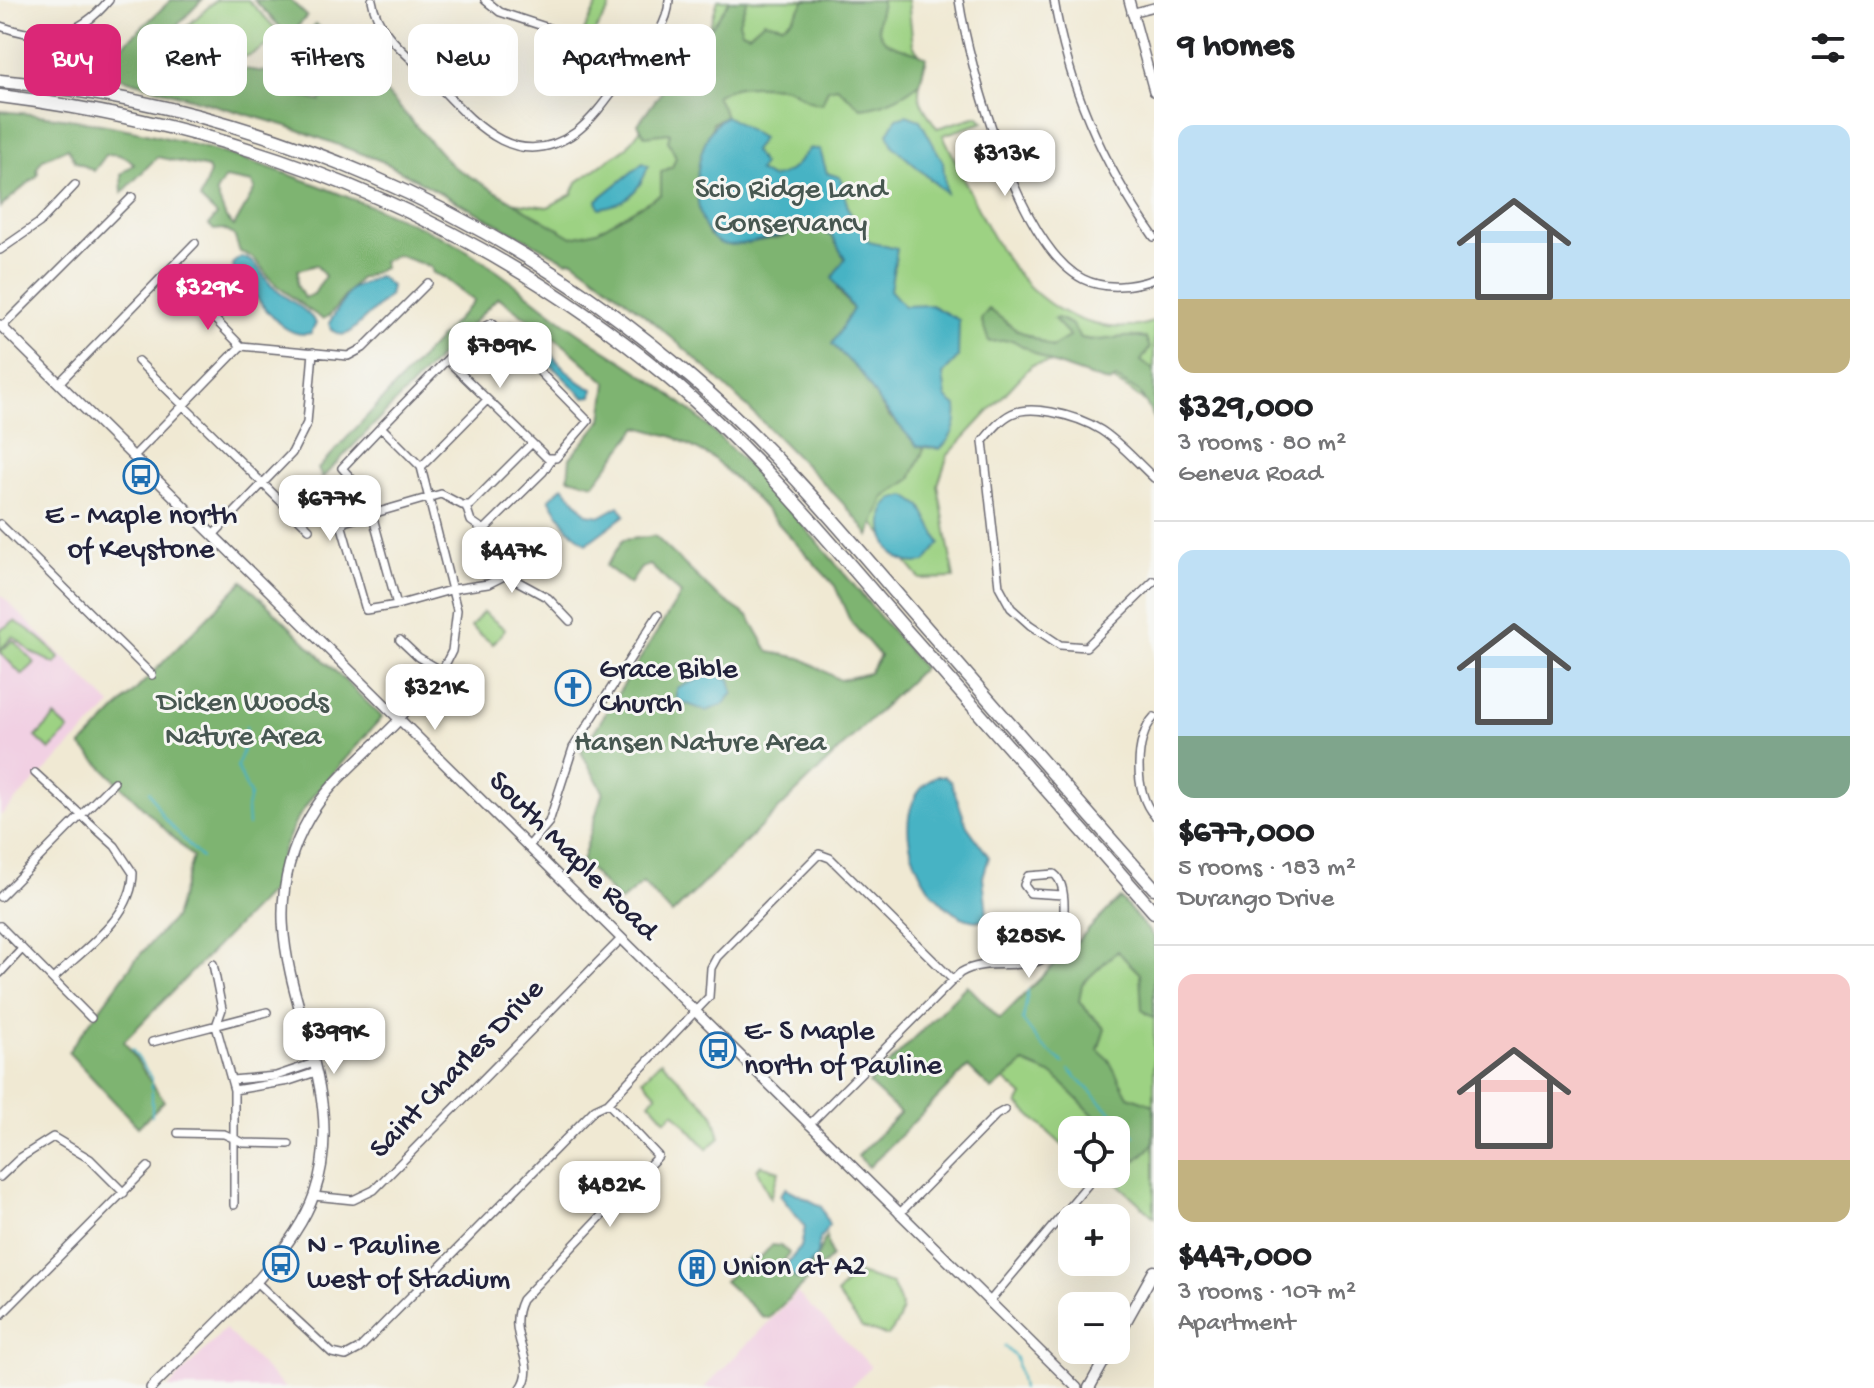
<!DOCTYPE html>
<html lang="en">
<head>
<meta charset="utf-8">
<style>
  body { margin:0; font-family:"Gochi Hand",sans-serif; background:#f2f2f2; color:#202124; height:100vh; display:flex; flex-direction:column; font-size:30px; white-space:nowrap }
  * { box-sizing:border-box; margin:0 }
  p { font-size:26px; color:#757577 }
  .icon { flex:none; width:44px; height:44px; fill:none; stroke:currentColor; stroke-width:2; stroke-linecap:round; stroke-linejoin:round }
  .map { position:relative; flex:1; overflow:hidden }
  .drawer { display:flex; flex-direction:column; background:#fff; width:720px }
  .drawer>* { flex:none }
  .guide { position:absolute; left:24px; top:24px; width:760px; height:72px; display:flex; gap:16px }
  .fabs { position:absolute; left:1058px; top:1116px; display:grid; gap:16px }
  .fabs a { display:grid; place-items:center; width:72px; height:72px; border-radius:16px; background:#fff; box-shadow:0 8px 32px #0002; font-size:40px }
  .price { position:absolute; translate:-50% -68px; padding:0 18px; border-radius:16px; background:#fff; color:#222; font-size:26px; line-height:52px; filter:drop-shadow(0 2px 4px #0008) }
  .price::after { content:''; position:absolute; left:50%; top:48px; width:24px; height:18px; margin-left:-12px; background:inherit; clip-path:polygon(0 0,100% 0,50% 100%) }
  .price.current { background:#db2777; color:#fff }
  ul { padding:0; list-style:none }
  li { display:grid; align-content:center; gap:16px; height:424px; padding:0 24px }
  li+li { border-top:2px solid #e0e0e0 }
  li span { display:grid; place-items:center; height:248px; border-radius:16px; color:#555 }
  li>.icon { margin-inline-start:auto }
  span .icon { width:144px; height:144px; fill:#fffc; stroke-width:1 }
  li b { font-size:34px }
  h2 { display:flex; justify-content:space-between; align-items:center; height:96px; padding:0 24px; font-size:34px }
  .chip { padding:0 28px; border-radius:16px; background:#fff; box-shadow:0 8px 32px #0002; font-size:28px; line-height:72px }
  .chip.current { background:#db2777; color:#fff }
  main { display:flex; flex:1; min-height:0 }
  .map>svg:first-child { display:block }
  .built { fill:#f1d0e3 }
  .green { fill:#9dd283; stroke:#607a5f; stroke-width:2 }
  .forest { fill:#7eb471; stroke:#506b56; stroke-width:2; fill-rule:evenodd }
  .water { fill:#47b3c4; stroke:#346a80; stroke-width:2 }
  .lines { fill:none; stroke-linecap:round; stroke-linejoin:round }
  .stream { stroke:#47b3c4; stroke-width:2 }
  .minor-casing { stroke:#6a6870; stroke-width:10 }
  .tertiary-casing { stroke:#6a6870; stroke-width:12 }
  .secondary-casing { stroke:#6a6870; stroke-width:13 }
  .motorway-casing { stroke:#6a6870; stroke-width:15 }
  .minor { stroke:#fff; stroke-width:7 }
  .tertiary { stroke:#fff; stroke-width:9 }
  .secondary { stroke:#fff; stroke-width:10 }
  .motorway { stroke:#fff; stroke-width:12 }
  .labels { text-anchor:middle; dominant-baseline:central; stroke-width:6; stroke-linejoin:round; paint-order:stroke }
  .park-label { font-size:30px; fill:#475751; stroke:#f6f6f2 }
  .poi-label { font-size:30px; fill:#22223b; stroke:#f6f6f2; text-anchor:start }
  .street-label { font-size:30px; fill:#22223b; stroke:#f6f6f2 }
</style>
</head>
<body>
<main>
<div class="map">
<svg width="1154" height="1388" viewBox="0 0 1154 1388">
  <rect width="100%" height="100%" fill="#f6f6f2"/>
  <filter id="ink" filterUnits="userSpaceOnUse"><feTurbulence type="fractalNoise" baseFrequency=".0125" numOctaves="2"/><feDisplacementMap in="SourceGraphic" scale="16" xChannelSelector="R" yChannelSelector="G"/><feConvolveMatrix kernelMatrix="1 2 1 2 8 2 1 2 1" color-interpolation-filters="sRGB"/></filter>
  <filter id="wash" filterUnits="userSpaceOnUse"><feTurbulence type="fractalNoise" baseFrequency=".006" numOctaves="4" result="noise"/><feDisplacementMap in="SourceGraphic" scale="32" xChannelSelector="R" yChannelSelector="G"/><feGaussianBlur stdDeviation="1.8" result="paint"/><feColorMatrix in="noise" values="0 0 0 0 0 0 0 0 0 0 0 0 0 0 0 0 0 1.4 0 .05"/><feComposite in="paint" operator="in"/></filter>
  <g filter="url(#wash)">
    <rect width="100%" height="100%" fill="#f0e9d3"/>
    <path class="built" d="M0,594L111,705L0,816Z
      M797,1293L871,1366L850,1388H704Z
      M225,1329L285,1388H168Z"/>
    <path class="green" d="M216,0H248L281,34C243,68 218,67 180,33Z
      M589,0H607L610,8L592,36L584,31L598,3Z
      M718,0H908L913,45L926,62C914,96 917,98 937,128L978,116L984,122L943,135C980,208 1007,302 1094,324C1113,329 1136,329 1154,321V411C1125,381 1073,355 1032,365L948,455L938,485L954,578L920,579L818,456L728,369L488,199L548,207L572,194L577,182L627,147L703,48Z
      M483,612L505,629L493,644L471,627Z
      M15,621C29,629 50,645 59,658L55,664L31,652L13,636L0,650V630Z
      M13,640L35,663L22,675L0,652Z
      M55,717L69,730L50,750L36,737Z
      M1120,898L1154,937V1217L1107,1174H1116V1130H1072V1154L1018,1104L1023,1096L970,1049Z
      M661,1061L713,1113L720,1138L707,1149L674,1112L666,1120L650,1102L657,1094L643,1079Z
      M761,1165L779,1171L770,1198L757,1170Z
      M855,1273L892,1284C905,1309 905,1314 888,1336L862,1328L837,1294Z"/>
    <path class="forest" d="M171,0H202L158,45L163,58L273,73L304,97L320,101L324,92L323,80L309,67L299,41L316,24L383,89L451,165L572,237L597,231L661,194V172L672,167L676,157L668,141L670,133L645,136L638,124L668,83L680,73L730,0H747L739,22L742,31L749,34L764,21L783,25L793,18L805,0H882C882,7 879,13 878,20C876,51 908,45 926,57L920,83C903,96 883,106 861,108L837,87L828,89L822,104C806,104 795,88 782,87C761,86 733,83 716,96L726,116L713,123C703,162 690,197 709,235L739,244L782,237L811,225L832,236L845,259L837,289L853,309L833,344L862,374L888,415L924,449L911,479L884,498L869,536C848,504 817,478 790,450C721,379 654,318 573,260L566,261L384,162L290,127L108,74L119,49Z
      M254,0H290L307,16L289,36Z
      M0,111C122,121 237,151 350,198C388,213 425,227 461,247C504,272 542,308 584,336C626,364 662,385 701,420C783,495 851,583 923,668L672,914L643,883L620,902L582,861L603,791L581,752L681,594L650,565L641,568L630,584L606,566L623,540L655,536L715,594L749,617L769,652L801,658L840,680L869,673L880,656L850,621L835,586L754,497L713,458L674,437L638,427L594,484L568,478L570,458L602,420L607,383L565,346L498,297L322,478L318,469L474,301L443,277L433,273L431,267L397,255L383,261L384,268L359,279L329,316L323,319C316,316 279,288 272,281C260,268 258,257 240,252L234,235L223,229L214,230L209,225L217,215L200,199L210,172L208,168L157,157L122,193L121,174L134,164C128,156 115,153 106,155L94,171L75,161L68,148L43,159L37,168L38,175L0,207ZM225,178L252,183L255,189L234,226L226,218L216,192ZM316,265L325,276L314,294L304,298L297,285L298,270Z
      M989,309L1015,329L1052,347L1070,336L1054,319L1058,318L1071,324L1081,338C1106,344 1120,333 1146,338L1150,348L1141,361L1154,370V418L1140,393L1116,378L1110,383L1052,363L1012,340L989,342L981,319Z
      M243,581L382,717L312,797L296,821L283,850L273,889L124,1041L164,1101L138,1127L68,1052L137,958L174,918L193,857L81,746Z
      M1120,898L1154,937V1018L1142,1010L1140,974L1117,951L1082,984L1079,1002L1105,1029L1098,1050L1109,1060L1128,1096L1154,1105L1153,1145L1136,1161L1116,1139V1130H1108L1055,1076L1024,1063L992,1090L968,1067L869,1167L858,1156L900,1113L869,1084L967,985L1000,1019Z
      M826,1236L831,1257L769,1318L762,1316L724,1281L750,1258H760L772,1245L781,1246L789,1253L780,1268L798,1280L816,1259Z"/>
    <path class="water" d="M906,115L920,120L943,162L946,193L893,146L888,133L897,118Z
      M726,116L762,138L753,151L763,164L758,171L771,178C794,173 796,164 810,148L820,150L827,173L840,177L849,211L869,242L897,249L890,290L904,306L931,305L959,320L958,358L943,374L946,398L956,406C958,424 953,437 940,449L917,446L879,402L862,374L832,344L853,309L832,278L845,259L832,236L811,225C794,232 737,249 722,244C686,230 690,135 726,116Z
      M643,163L648,166C641,190 626,205 599,208L597,200Z
      M241,257C259,261 261,276 273,287C288,301 304,306 316,323L311,333C277,342 259,290 234,276L233,263Z
      M378,276L391,286L389,296L349,333L341,335L331,330L329,323L351,289Z
      M511,321C539,332 566,380 593,389L592,396L584,397L508,324Z
      M563,486L587,514L601,516L619,506L625,515L586,544L567,527L549,499Z
      M906,496L921,506L940,543L925,562C889,568 878,537 885,507L893,499Z
      M712,674L730,679L733,693L723,705L706,711L677,700V688Z
      M936,776H944L951,782L967,826L989,857L983,877L987,913L981,921C930,923 873,814 936,776Z
      M786,1188L821,1206L829,1225L820,1239L816,1257L797,1278L783,1268L801,1247L805,1227L780,1195Z"/>
    <g class="lines">
      <path class="stream" d="M246,726L247,738L237,767L250,795L247,808L248,826
        M149,791L163,817L201,858
        M1028,990L1023,1021L1041,1045L1064,1064
        M132,1049L152,1078V1116
        M1069,1070L1135,1136
        M1004,1346L1016,1358L1022,1388"/>
    </g>
  </g>
  <g filter="url(#ink)">
    <g class="lines">
      <defs>
        <path id="minor" d="M372,0C377,33 407,54 429,76C469,117 514,177 576,132C596,117 612,91 627,72C645,50 668,29 669,0
          M485,0L500,12L582,39L626,73
          M959,0C969,67 1019,247 1083,279C1105,290 1132,287 1154,279
          M1054,0C1068,86 1104,166 1154,237
          M1131,13L1154,7
          M0,26C46,42 78,38 109,0
          M0,250L39,223L75,185
          M197,301L241,346
          M2,327L132,197
          M241,346L348,356L363,348L428,283
          M447,360L532,443
          M138,361L309,529
          M59,383L195,243
          M381,427L475,331L492,323L588,421L556,458H547L532,443L470,505H462L441,494L344,522L342,527L366,610L397,605
          M134,456L241,346
          M421,467L487,400
          M1154,478C1116,442 1104,422 1051,412C1015,405 1005,414 983,441L999,586L1011,608L1030,625L1060,645L1086,647L1154,581
          M466,506L471,521L484,530L543,472L551,460
          M0,524L152,675
          M213,535L292,453L307,423L313,352
          M400,640L418,657L442,671
          M1154,717C1134,738 1134,794 1154,815
          M399,720L442,671L452,651L457,610L421,467L381,427L342,468L367,496L397,605L454,589L488,584L506,575L548,598L570,621
          M35,773L115,846L133,873C133,918 82,950 53,979
          M528,847L549,822L573,748L658,615
          M0,897L114,782
          M0,926L91,1018
          M213,964L222,1009L216,1026L234,1090V1205
          M0,973L22,949
          M152,1042L267,1012
          M232,1080L276,1076L314,1063
          M234,1090L289,1081L316,1072
          M809,1125L960,973C991,954 1029,977 1056,950C1064,934 1070,886 1054,874L1028,876L1024,885L1030,893L1063,895
          M178,1133L224,1134L244,1143L289,1144
          M0,1177L20,1158L53,1137L90,1159L124,1193
          M314,1196L353,1200L374,1190L621,939
          M899,1214L996,1115L1005,1110
          M255,1281L332,1353L346,1356L359,1349L595,1109L608,1103L709,997L711,968L717,957L819,854L830,858L953,980
          M989,1302L1095,1176
          M0,1316L148,1167
          M521,1388C540,1362 504,1337 522,1300L658,1156L608,1103"/>
        <path id="tertiary" d="M1129,0L1154,91
          M0,325L1077,1388
          M151,1388C200,1338 292,1259 314,1195C360,1062 230,954 309,818C331,779 369,752 399,720"/>
        <path id="secondary" d="M1116,1339L1154,1271
          M1089,1388L1110,1350"/>
        <path id="motorway" d="M0,81C255,104 500,211 693,379C773,447 840,528 908,607C990,701 1071,795 1154,888
          M0,96C249,127 472,215 666,376C758,453 833,546 912,637C992,729 1074,820 1154,912"/>
      </defs>
      <use href="#minor" class="minor-casing"/>
      <use href="#tertiary" class="tertiary-casing"/>
      <use href="#secondary" class="secondary-casing"/>
      <use href="#motorway" class="motorway-casing"/>
      <use href="#minor" class="minor"/>
      <use href="#tertiary" class="tertiary"/>
      <use href="#secondary" class="secondary"/>
      <use href="#motorway" class="motorway"/>
    </g>
  </g>
  <defs>
    <symbol id="bus-ring" viewBox="-11 -11 22 22"><circle r="9.5" fill="#f6f6f2" stroke="#1f6fb2" stroke-width="1.5"/><path d="M-5-6H5V4H4V6H2V4H-2V6H-4V4H-5ZM-3.5-4V0h7V-4ZM-3.5 1.2v1.5H-2V1.2ZM2 1.2v1.5H3.5V1.2Z" fill="#1f6fb2"/></symbol>
    <symbol id="church-ring" viewBox="-11 -11 22 22"><circle r="9.5" fill="#f6f6f2" stroke="#1f6fb2" stroke-width="1.5"/><path d="M-1.2-6h2.4v3.5h3.3v2.4h-3.3V6h-2.4V-.1h-3.3v-2.4h3.3Z" fill="#1f6fb2"/></symbol>
    <symbol id="building-ring" viewBox="-11 -11 22 22"><circle r="9.5" fill="#f6f6f2" stroke="#1f6fb2" stroke-width="1.5"/><path d="M-4-6H4V6H1V3H-1V6H-4ZM-2.5-4.3h1.7v1.8h-1.7ZM.8-4.3h1.7v1.8H.8ZM-2.5-1h1.7V.8h-1.7ZM.8-1h1.7V.8H.8Z" fill="#1f6fb2"/></symbol>
  </defs>
  <g fill-rule="evenodd">
    <use href="#bus-ring" x="121" y="456" width="40" height="40"/>
    <use href="#church-ring" x="553" y="668" width="40" height="40"/>
    <use href="#bus-ring" x="698" y="1030" width="40" height="40"/>
    <use href="#bus-ring" x="261" y="1244" width="40" height="40"/>
    <use href="#building-ring" x="677" y="1248" width="40" height="40"/>
  </g>
  <g class="labels">
    <g class="park-label">
      <text x="791" y="191">Scio Ridge Land<tspan x="791" dy="34">Conservancy</tspan></text>
      <text x="243" y="704">Dicken Woods<tspan x="243" dy="34">Nature Area</tspan></text>
      <text x="700" y="744">Hansen Nature Area</text>
    </g>
    <g class="poi-label">
      <text x="141" y="517" text-anchor="middle">E - Maple north<tspan x="141" dy="34">of Keystone</tspan></text>
      <text x="599" y="671">Grace Bible<tspan x="599" dy="34">Church</tspan></text>
      <text x="744" y="1033">E- S Maple<tspan x="744" dy="34">north of Pauline</tspan></text>
      <text x="307" y="1247">N - Pauline<tspan x="307" dy="34">west of Stadium</tspan></text>
      <text x="723" y="1268">Union at A2</text>
    </g>
    <g class="street-label">
      <text transform="translate(572 857) rotate(45)">South Maple Road</text>
      <text transform="translate(458 1070) rotate(-46)">Saint Charles Drive</text>
    </g>
  </g>
</svg>
<div class="fabs">
<a><svg class="icon" aria-label="locate" viewBox="0 0 24 24"><circle cx="12" cy="12" r="6"/><path d="M12 2v4M12 18v4M2 12h4M18 12h4"/></svg></a>
<a>+</a>
<a>−</a>
</div>
<b class="price" style="left:1005px;top:198px">$313K</b>
<b class="price current" style="left:208px;top:332px">$329K</b>
<b class="price" style="left:500px;top:390px">$789K</b>
<b class="price" style="left:330px;top:543px">$677K</b>
<b class="price" style="left:512px;top:595px">$447K</b>
<b class="price" style="left:435px;top:732px">$321K</b>
<b class="price" style="left:1029px;top:980px">$285K</b>
<b class="price" style="left:334px;top:1076px">$399K</b>
<b class="price" style="left:610px;top:1229px">$482K</b>
<div class="guide">
<a class="chip current">Buy</a>
<a class="chip">Rent</a>
<a class="chip">Filters</a>
<a class="chip">New</a>
<a class="chip">Apartment</a>
</div>
</div>
<section class="drawer">
<h2>9 homes<svg class="icon" aria-label="filters" viewBox="0 0 24 24"><path d="M4 7h16M4 17h16"/><circle cx="9" cy="7" r="2"/><circle cx="15" cy="17" r="2"/></svg></h2>
<ul>
<li><span style="background:linear-gradient(#bfe0f5 70%,#c2b280 0)"><svg class="icon" aria-label="home" viewBox="0 0 24 24"><path d="M3 11l9-7 9 7M6 9v11h12V9"/></svg></span><div><b>$329,000</b><p>3 rooms · 80 m²</p><p>Geneva Road</p></div></li>
<li><span style="background:linear-gradient(#bfe0f5 75%,#7fa58c 0)"><svg class="icon" aria-label="home" viewBox="0 0 24 24"><path d="M3 11l9-7 9 7M6 9v11h12V9"/></svg></span><div><b>$677,000</b><p>5 rooms · 183 m²</p><p>Durango Drive</p></div></li>
<li><span style="background:linear-gradient(#f6c9c9 75%,#c2b280 0)"><svg class="icon" aria-label="home" viewBox="0 0 24 24"><path d="M3 11l9-7 9 7M6 9v11h12V9"/></svg></span><div><b>$447,000</b><p>3 rooms · 107 m²</p><p>Apartment</p></div></li>
</ul>
</section>
</main>
</body>
</html>
